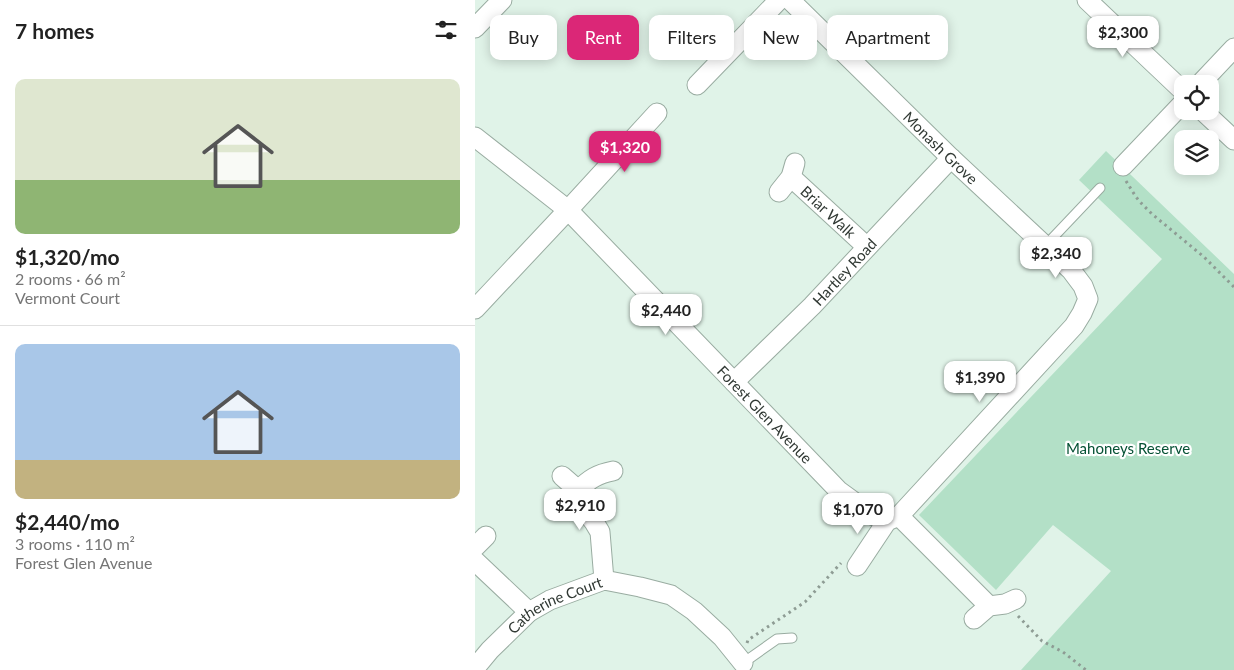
<!DOCTYPE html>
<html lang="en">
<head>
<meta charset="utf-8">
<style>
  body { margin:0; font-family:Lato,sans-serif; background:#f6f6f6; color:#222; height:100vh; display:flex; flex-direction:column; font-size:19px; white-space:nowrap }
  * { box-sizing:border-box; margin:0 }
  p { font-size:16px; color:#767676 }
  .icon { flex:none; width:28px; height:28px; fill:none; stroke:currentColor; stroke-width:2; stroke-linecap:round; stroke-linejoin:round }
  .map { position:relative; flex:1; overflow:hidden }
  .drawer { display:flex; flex-direction:column; background:#fff; width:475px }
  .drawer>* { flex:none }
  .guide { position:absolute; left:15px; top:15px; width:475px; height:45px; display:flex; gap:10px }
  .buttons { position:absolute; left:699px; top:75px; display:grid; gap:10px }
  .buttons a { display:grid; place-items:center; width:45px; height:45px; border-radius:10px; background:#fff; box-shadow:0 2px 12px #0003; font-size:25px }
  .price { position:absolute; translate:-50% -42px; padding:0 11px; border-radius:10px; background:#fff; color:#222; font-size:16px; line-height:32px; filter:drop-shadow(0 1px 2px #0008) }
  .price::after { content:''; position:absolute; left:50%; top:30px; width:15px; height:11px; margin-left:-8px; background:inherit; clip-path:polygon(0 0,100% 0,50% 100%) }
  .price.selected { background:#db2777; color:#fff }
  ul { padding:0; list-style:none }
  li { display:grid; align-content:center; gap:10px; height:265px; padding:0 15px }
  li+li { border-top:1px solid #e0e0e0 }
  li span { display:grid; place-items:center; height:155px; border-radius:10px; color:#555 }
  li>.icon { margin-inline-start:auto }
  span .icon { width:90px; height:90px; fill:#fffc; stroke-width:1 }
  li b { font-size:21px }
  h2 { display:flex; justify-content:space-between; align-items:center; height:60px; padding:0 15px; font-size:21px }
  .chip { padding:0 18px; border-radius:10px; background:#fff; box-shadow:0 2px 12px #0003; font-size:18px; line-height:45px }
  .chip.selected { background:#db2777; color:#fff }
  main { display:flex; flex:1; min-height:0 }
  .map>svg:first-child { display:block }
  .green { fill:#b3e0c7 }
  .lines { fill:none; stroke-linecap:round; stroke-linejoin:round }
  .service-casing { stroke:#99aca1; stroke-width:11 }
  .minor-casing { stroke:#99aca1; stroke-width:21 }
  .path { stroke:#8e9c94; stroke-width:3; stroke-dasharray:2.5 4; stroke-linecap:butt }
  .service { stroke:#fff; stroke-width:9 }
  .minor { stroke:#fff; stroke-width:19 }
  .labels { text-anchor:middle; dominant-baseline:central; stroke-width:4.5; stroke-linejoin:round; paint-order:stroke }
  .street-label { font-size:15px; fill:#313934; stroke:#fff }
  .park-label { font-size:15px; fill:#055134; stroke:#fff }
</style>
</head>
<body>
<main>
<section class="drawer">
<h2>7 homes<svg class="icon" aria-label="filters" viewBox="0 0 24 24"><path d="M4 7h16M4 17h16"/><circle cx="9" cy="7" r="2"/><circle cx="15" cy="17" r="2"/></svg></h2>
<ul>
<li><span style="background:linear-gradient(#dfe7d0 65%,#8fb573 0)"><svg class="icon" aria-label="home" viewBox="0 0 24 24"><path d="M3 11l9-7 9 7M6 9v11h12V9"/></svg></span><div><b>$1,320/mo</b><p>2 rooms · 66 m²</p><p>Vermont Court</p></div></li>
<li><span style="background:linear-gradient(#a9c7e8 75%,#c2b280 0)"><svg class="icon" aria-label="home" viewBox="0 0 24 24"><path d="M3 11l9-7 9 7M6 9v11h12V9"/></svg></span><div><b>$2,440/mo</b><p>3 rooms · 110 m²</p><p>Forest Glen Avenue</p></div></li>
</ul>
</section>
<div class="map">
<svg width="759" height="670" viewBox="0 0 759 670">
  <rect width="100%" height="100%" fill="#e0f3e8"/>
  <path class="green" d="M631,151L759,274V670H546L636,571L578,525L521,590L444,515L687,259L604,180Z"/>
  <g class="lines">
    <defs>
      <path id="service" d="M570,246L625,188
        M268,663L302,639L317,638"/>
      <g id="minor">
        <path id="s1" d="M315,0L476,158L596,270L608,286L613,299L607,313L599,326L424,516L412,521L382,566"/>
        <path d="M612,0L708,91"/>
        <path d="M0,28L27,0"/>
        <path d="M725,84L759,48"/>
        <path d="M222,85L304,0"/>
        <path d="M728,111L759,140"/>
        <path id="s2" d="M0,137L93,210L364,491L397,515L412,521"/>
        <path d="M648,166L708,103"/>
        <path id="s3" d="M316,177L392,247"/>
        <path d="M304,192L316,177L320,163"/>
        <path d="M0,309L93,210L182,113"/>
        <path id="s4" d="M259,382L337,306L476,158"/>
        <path d="M87,476L103,490L108,499L111,512L119,522L125,532L129,580"/>
        <path d="M103,490C115,479 122,474 138,471"/>
        <path d="M424,516L514,606"/>
        <path d="M0,547L11,536"/>
        <path d="M0,561L54,612"/>
        <path d="M499,619L514,606L530,604L541,599"/>
        <path id="s5" d="M0,668L15,650L54,612L75,600L129,580L165,587L196,595L219,611L247,637L268,663"/>
      </g>
    </defs>
    <use href="#service" class="service-casing"/>
    <use href="#minor" class="minor-casing"/>
    <path class="path" d="M651,181L661,197L667,204L677,214L729,257L759,287
      M543,616L567,641L588,652L611,670
      M272,643L273,640L330,602L366,563"/>
    <use href="#service" class="service"/>
    <use href="#minor" class="minor"/>
  </g>
  <g class="labels">
    <g class="street-label">
      <text stroke="none"><textPath href="#s1" startOffset="211">Monash Grove</textPath></text>
      <text stroke="none"><textPath href="#s3" startOffset="51">Briar Walk</textPath></text>
      <text stroke="none"><textPath href="#s4" startOffset="156">Hartley Road</textPath></text>
      <text stroke="none"><textPath href="#s2" startOffset="402">Forest Glen Avenue</textPath></text>
      <text stroke="none"><textPath href="#s5" startOffset="104">Catherine Court</textPath></text>
    </g>
    <g class="park-label">
      <text x="653" y="448">Mahoneys Reserve</text>
    </g>
  </g>
</svg>
<div class="buttons">
<a><svg class="icon" aria-label="locate" viewBox="0 0 24 24"><circle cx="12" cy="12" r="6"/><path d="M12 2v4M12 18v4M2 12h4M18 12h4"/></svg></a>
<a><svg class="icon" aria-label="layers" viewBox="0 0 24 24"><path d="M12 4l9 5-9 5-9-5zM3 14l9 5 9-5"/></svg></a>
</div>
<b class="price" style="left:648px;top:58px">$2,300</b>
<b class="price selected" style="left:150px;top:173px">$1,320</b>
<b class="price" style="left:581px;top:279px">$2,340</b>
<b class="price" style="left:191px;top:336px">$2,440</b>
<b class="price" style="left:505px;top:403px">$1,390</b>
<b class="price" style="left:105px;top:531px">$2,910</b>
<b class="price" style="left:383px;top:535px">$1,070</b>
<div class="guide">
<a class="chip">Buy</a>
<a class="chip selected">Rent</a>
<a class="chip">Filters</a>
<a class="chip">New</a>
<a class="chip">Apartment</a>
</div>
</div>
</main>
</body>
</html>
